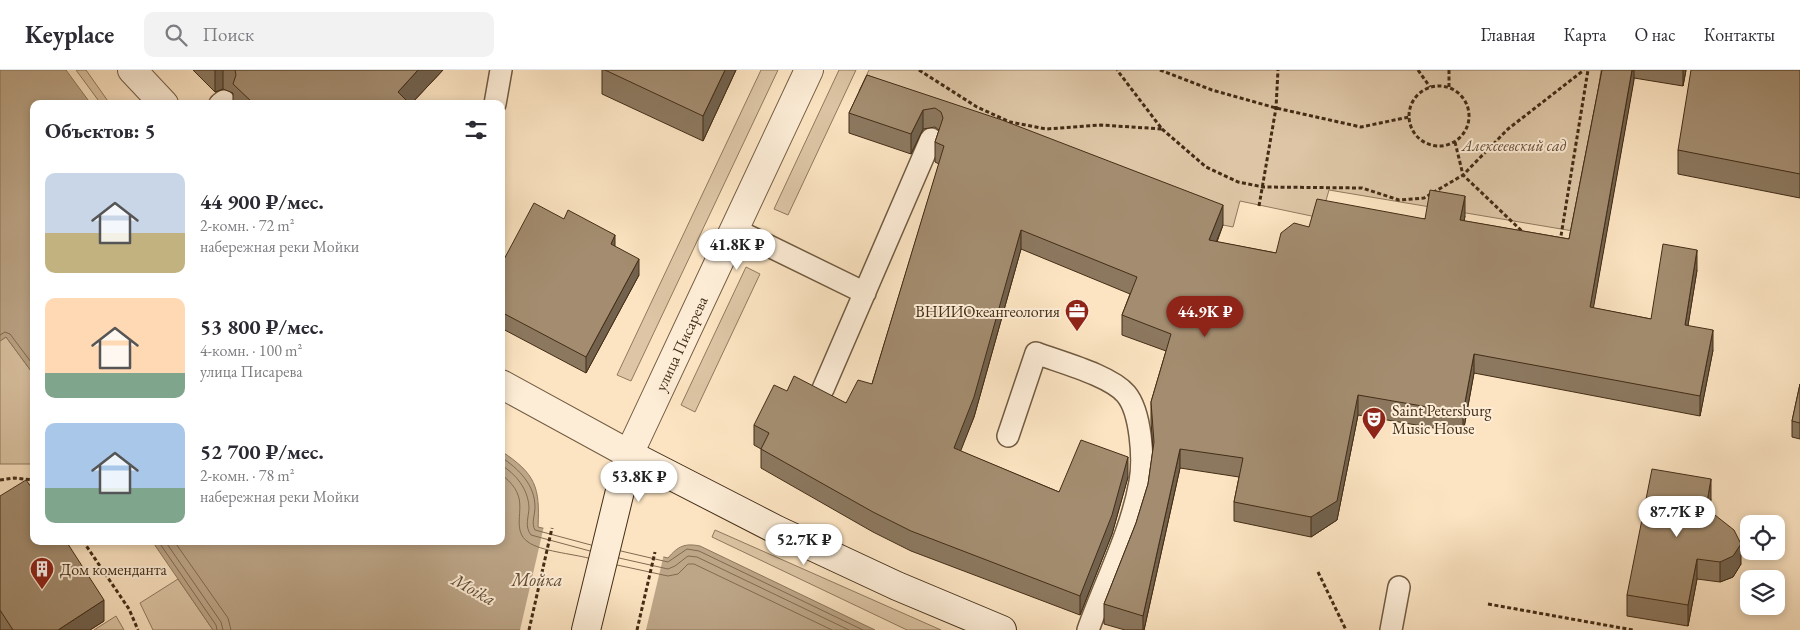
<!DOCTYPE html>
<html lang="ru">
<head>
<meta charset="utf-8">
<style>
  body { margin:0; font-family:"EB Garamond",serif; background:#f2f2f3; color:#2b2b33; height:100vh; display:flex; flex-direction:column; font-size:19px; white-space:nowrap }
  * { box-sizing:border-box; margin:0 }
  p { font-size:16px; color:#7c7c81 }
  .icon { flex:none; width:28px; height:28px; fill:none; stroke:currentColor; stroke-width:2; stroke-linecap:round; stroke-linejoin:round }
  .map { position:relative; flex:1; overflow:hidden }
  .panel { position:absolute; left:30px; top:30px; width:475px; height:445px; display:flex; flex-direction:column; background:#fff; border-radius:10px; box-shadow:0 2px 8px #0003 }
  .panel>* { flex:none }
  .tools { position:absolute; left:1740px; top:445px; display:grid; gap:10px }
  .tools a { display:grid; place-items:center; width:45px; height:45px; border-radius:10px; background:#fff; box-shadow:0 2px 8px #0003; font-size:25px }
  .price { position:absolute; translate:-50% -42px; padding:0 11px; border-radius:18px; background:#fff; color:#222; font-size:16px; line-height:32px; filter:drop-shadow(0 1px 2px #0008) }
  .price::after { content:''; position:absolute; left:50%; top:30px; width:15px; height:11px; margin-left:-8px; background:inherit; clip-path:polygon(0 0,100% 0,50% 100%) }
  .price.on { background:#8f2418; color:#fff }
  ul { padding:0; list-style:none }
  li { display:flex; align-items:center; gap:15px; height:125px; padding:0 15px }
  li span { display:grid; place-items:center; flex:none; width:140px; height:100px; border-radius:10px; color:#555 }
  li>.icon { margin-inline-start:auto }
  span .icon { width:60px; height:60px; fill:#fffc; stroke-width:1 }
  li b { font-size:21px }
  h2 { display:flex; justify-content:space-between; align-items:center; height:60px; padding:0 15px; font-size:21px }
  header { display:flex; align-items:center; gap:30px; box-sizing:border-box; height:70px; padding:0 25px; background:#fff; border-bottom:1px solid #e1e1e2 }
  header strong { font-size:24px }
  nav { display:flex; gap:28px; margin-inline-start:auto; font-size:18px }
  .search { width:350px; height:45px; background:#f2f2f3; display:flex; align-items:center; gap:12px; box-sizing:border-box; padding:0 18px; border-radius:10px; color:#7c7c81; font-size:19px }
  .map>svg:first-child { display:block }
  .green { fill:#ddc5a5; stroke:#90795e }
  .water { fill:#bda688; stroke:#8c765a }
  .pier { fill:#fce4c2 }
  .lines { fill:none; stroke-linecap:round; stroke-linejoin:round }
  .shore { stroke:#806a4f; stroke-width:1 }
  .service-casing { stroke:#715b41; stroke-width:24 }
  .minor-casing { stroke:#715b41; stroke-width:30 }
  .tertiary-casing { stroke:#715b41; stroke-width:30 }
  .secondary-casing { stroke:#432d16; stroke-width:30 }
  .path { stroke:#432d16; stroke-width:3; stroke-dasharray:4 2.5; stroke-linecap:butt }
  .service { stroke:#fdedd7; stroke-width:21 }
  .minor { stroke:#fdedd7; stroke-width:28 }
  .tertiary { stroke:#fdedd7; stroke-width:28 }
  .secondary { stroke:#fdedd7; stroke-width:28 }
  .wall { fill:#8c785f; stroke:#432d16 }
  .shaded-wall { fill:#72624e; stroke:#432d16 }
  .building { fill:#a38c6f; stroke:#432d16 }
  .labels { text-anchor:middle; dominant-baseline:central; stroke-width:4; stroke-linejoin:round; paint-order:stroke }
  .park-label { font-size:16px; font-style:italic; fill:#624b33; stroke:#fdedd7 }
  .poi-label { font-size:16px; fill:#432d16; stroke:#fdedd7; text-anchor:start }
  .street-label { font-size:16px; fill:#432d16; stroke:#fdedd7 }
  .water-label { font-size:18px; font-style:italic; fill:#624b32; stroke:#fdedd7 }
</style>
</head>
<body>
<header>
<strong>Keyplace</strong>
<div class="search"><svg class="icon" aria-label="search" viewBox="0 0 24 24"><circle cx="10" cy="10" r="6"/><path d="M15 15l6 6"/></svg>Поиск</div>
<nav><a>Главная</a><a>Карта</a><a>О нас</a><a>Контакты</a></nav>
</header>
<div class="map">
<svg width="1800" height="560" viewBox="0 0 1800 560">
  <rect width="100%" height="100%" fill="#fce4c2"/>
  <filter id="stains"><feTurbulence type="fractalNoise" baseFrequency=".004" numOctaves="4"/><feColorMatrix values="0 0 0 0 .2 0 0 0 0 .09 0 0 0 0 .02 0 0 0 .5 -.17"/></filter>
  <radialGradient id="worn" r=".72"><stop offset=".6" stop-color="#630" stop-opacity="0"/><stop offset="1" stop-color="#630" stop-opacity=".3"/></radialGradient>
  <path class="green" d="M76,0H86L110,34H101Z
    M761,0H778L631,311L617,305Z
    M839,0H856L788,145L774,139Z
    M869,0H1601L1579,162L1329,120L1321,148L1240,131L1233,157L1223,155L867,25L859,21Z
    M746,197L760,204L695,342L681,335Z
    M6,267L34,305V394H0V271Z
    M715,460L941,560H907L712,467Z
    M178,509L213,560H153L140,533Z
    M116,546L124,560H94Z"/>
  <path class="water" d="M0,0H66L91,34H34V305L6,267L0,271Z
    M501,381C536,404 540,417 538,457L668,488C678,476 685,473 700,476L875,560H213L152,471H501Z"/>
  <path class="pier" d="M544,456L664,484L646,560H520Z"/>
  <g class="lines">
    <path class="shore" d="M0,265L5,262L10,264L34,296
      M501,387C519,399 535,415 535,437C535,445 531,453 535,460L591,475
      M501,395C516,404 528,419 529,437C529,447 524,456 531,465L590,481
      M501,404C508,410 515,416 518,425C524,440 512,461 528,472C540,481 573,484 588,488
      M158,471L216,555L217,560
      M165,471L221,552L223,560
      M174,471L228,548L231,560
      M621,481L668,492L687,479L699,481L863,560
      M619,488L668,499L675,496L688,486L697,487L849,560
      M617,495L668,506L678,504L688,494H694L832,560"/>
    <defs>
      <path id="service" d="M220,34L224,31
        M495,34L501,0
        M734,159L865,223
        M823,319L931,69
        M1008,366L1036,283C1059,292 1110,305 1126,324C1141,342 1144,389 1140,412C1131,463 1105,512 1088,560
        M1391,560L1399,517"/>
      <path id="minor" d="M132,0L164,34
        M501,314L629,384"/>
      <g id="tertiary">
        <path id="s1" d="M629,384L809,0"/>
      </g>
      <path id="secondary" d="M586,560L629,384L777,460L897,516L1002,560"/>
    </defs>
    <use href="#service" class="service-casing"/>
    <use href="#minor" class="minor-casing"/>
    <use href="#tertiary" class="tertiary-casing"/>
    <use href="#secondary" class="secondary-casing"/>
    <path class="path" d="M919,0L977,37L1010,52L1046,59L1101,55L1162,59L1117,0
      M1160,0L1212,20L1276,38L1361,57L1409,47
      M1418,0L1430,17
      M1449,0V17
      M1409 46a30 30 0 1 1 60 0a30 30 0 1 1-60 0Z
      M1162,59L1206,97L1238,112L1263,117L1362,118L1399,130L1424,128L1463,105L1508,59L1584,0
      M1455,72L1463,105L1525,164
      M1259,136L1276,38L1278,0
      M1560,172L1588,0
      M0,410L14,408L34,410
      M83,471L129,539L138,560
      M1318,502L1346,560
      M1488,534L1633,560
      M529,560L552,458
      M637,560L655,482"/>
    <use href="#service" class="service"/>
    <use href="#minor" class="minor"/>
    <use href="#tertiary" class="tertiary"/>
    <use href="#secondary" class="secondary"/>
  </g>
  <path class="wall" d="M193,0H443L411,34H233V23L223,19L215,22Z
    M602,0H736L703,71L602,24Z
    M1602,0H1686L1683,16L1634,8L1593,238L1651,249L1697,200L1688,255L1713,280L1700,346L1474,303L1463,363L1358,345L1337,450L1311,467L1234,451V432L1239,407L1180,398L1144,560H1125L1104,554V534L1136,453L1148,414L1153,379L1151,352V332L1166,281L1122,265V245L1130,224L1021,179L974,347L960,381L1059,422L1128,407L1112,464L1080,545L911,481L873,462L761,398V379L754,375V355L787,321L846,333L872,314L939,94L935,92V72L939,60L935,57L923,59L911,84L849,63V43L867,5L1223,155L1217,172L1276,183L1309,157L1465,146L1464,151L1569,169Z
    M1800,0V128L1678,104V80Z
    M564,149L615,176L639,205L586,303L501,258V195Z
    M1800,314V369L1792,367V351Z
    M0,426L104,551L90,560H0Z
    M1711,429L1709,441L1741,494L1733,507L1720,512L1697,509L1688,556L1627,546V525Z"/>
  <path class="shaded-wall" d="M215,0H223V19L215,22Z
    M418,0H443L411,34H398V22Z
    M725,0H736L703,71V46Z
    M1632,0H1634V10L1590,257V237Z
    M1683,0H1686L1683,16Z
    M923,40V59L911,84V64Z
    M1465,126V146L1460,170V150Z
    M1223,135V155L1209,190V170Z
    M1021,160V179L974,347L954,398V378Z
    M615,165V181L611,174Z
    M1697,180V200L1685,274V255Z
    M639,189V205L586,303V287Z
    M1713,260V280L1700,346V326Z
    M1474,284V303L1463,363V343Z
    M1358,325V345L1337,450L1311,467V447Z
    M1180,379V398L1144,560H1143V546Z
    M1128,387V407L1112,464L1080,545V526Z
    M1711,409V429L1706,459V438Z
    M1741,474V494L1733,507L1720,512V492Z
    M1697,489V509L1688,556V535Z
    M104,530V551L90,560H58Z"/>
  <path class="building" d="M235,0H418L398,22L410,34H254L233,14L236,5Z
    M605,0H725L703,46Z
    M1602,0H1632L1590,237L1651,249L1663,174L1697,180L1685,255L1713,260L1700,326L1474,284L1463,343L1358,325L1337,431L1311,447L1234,432L1243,388L1180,379L1143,546L1104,534L1136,453L1148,414L1154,372L1151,332L1171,264L1122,245L1137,207L1021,160L974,327L954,378L1059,422L1081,370L1128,387L1112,445L1080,526L911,461L873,442L761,379L769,363L754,355L774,315L787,321L794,306L846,333L858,310L872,314L944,76L935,72L943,48L941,42L935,38L923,40L911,64L849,43L867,5L1002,50L1223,135L1209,170L1276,183L1281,163L1294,153L1309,157L1317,129L1425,149L1430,120L1465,126L1460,150L1569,169Z
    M1691,0H1800V104L1678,80Z
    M534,133L564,149L568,140L615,165L611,174L639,189L586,287L501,242V195Z
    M1800,314V353L1792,351Z
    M1652,399L1711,409L1706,438L1734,460L1741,474L1733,486L1720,492L1697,489L1688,535L1627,525Z
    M26,410L34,421V471H66L104,530L58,560H13L0,540V426Z"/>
  <defs>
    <symbol id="office-pin" viewBox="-11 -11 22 30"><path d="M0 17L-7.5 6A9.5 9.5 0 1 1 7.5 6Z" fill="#8f2418" stroke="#fdedd7"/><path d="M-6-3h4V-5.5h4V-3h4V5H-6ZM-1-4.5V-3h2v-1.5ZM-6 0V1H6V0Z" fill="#fff"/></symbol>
    <symbol id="theatre-pin" viewBox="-11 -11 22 30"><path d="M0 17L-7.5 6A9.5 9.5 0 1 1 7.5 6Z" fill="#8f2418" stroke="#fdedd7"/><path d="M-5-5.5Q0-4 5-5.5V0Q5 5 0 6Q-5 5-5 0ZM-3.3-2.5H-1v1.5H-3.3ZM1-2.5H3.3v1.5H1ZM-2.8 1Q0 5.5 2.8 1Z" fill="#fff"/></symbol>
    <symbol id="building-pin" viewBox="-11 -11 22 30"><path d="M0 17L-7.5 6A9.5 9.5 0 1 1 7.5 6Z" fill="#8f2418" stroke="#fdedd7"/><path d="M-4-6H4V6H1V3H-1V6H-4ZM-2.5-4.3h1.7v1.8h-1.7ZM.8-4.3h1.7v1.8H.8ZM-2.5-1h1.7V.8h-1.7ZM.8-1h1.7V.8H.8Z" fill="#fff"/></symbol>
  </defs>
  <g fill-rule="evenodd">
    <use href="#office-pin" x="1063" y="227" width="28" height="38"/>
    <use href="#theatre-pin" x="1360" y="335" width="28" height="38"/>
    <use href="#building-pin" x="28" y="485" width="28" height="38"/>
  </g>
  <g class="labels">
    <g class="park-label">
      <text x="1514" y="75">Алексеевский сад</text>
    </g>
    <g class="poi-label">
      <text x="1060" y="241" text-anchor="end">ВНИИОкеангеология</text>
      <text x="1392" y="340">Saint Petersburg<tspan x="1392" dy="18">Music House</tspan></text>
      <text x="60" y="499">Дом коменданта</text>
    </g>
    <g class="street-label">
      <text stroke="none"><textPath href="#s1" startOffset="122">улица Писарева</textPath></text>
    </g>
    <g class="water-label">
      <text x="537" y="509">Мойка</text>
      <text transform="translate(474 519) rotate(29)">Moika</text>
    </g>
  </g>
  <rect width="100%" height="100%" filter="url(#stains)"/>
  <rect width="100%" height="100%" fill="url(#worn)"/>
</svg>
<div class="tools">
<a><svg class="icon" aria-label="locate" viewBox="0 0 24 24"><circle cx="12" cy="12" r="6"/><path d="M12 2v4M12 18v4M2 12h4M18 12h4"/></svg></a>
<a><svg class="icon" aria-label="layers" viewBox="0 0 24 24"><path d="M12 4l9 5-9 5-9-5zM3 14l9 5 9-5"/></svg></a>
</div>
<b class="price" style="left:737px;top:201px">41.8K ₽</b>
<b class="price on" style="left:1205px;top:268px">44.9K ₽</b>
<b class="price" style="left:639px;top:433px">53.8K ₽</b>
<b class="price" style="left:1677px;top:468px">87.7K ₽</b>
<b class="price" style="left:804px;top:496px">52.7K ₽</b>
<section class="panel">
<h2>Объектов: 5<svg class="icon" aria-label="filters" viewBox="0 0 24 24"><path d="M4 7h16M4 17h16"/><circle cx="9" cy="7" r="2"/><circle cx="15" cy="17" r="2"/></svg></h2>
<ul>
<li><span style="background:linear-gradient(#c9d6e8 60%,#c2b280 0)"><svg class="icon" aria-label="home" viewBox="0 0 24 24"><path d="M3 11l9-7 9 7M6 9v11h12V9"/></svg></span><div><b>44 900 ₽/мес.</b><p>2-комн. · 72 m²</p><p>набережная реки Мойки</p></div></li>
<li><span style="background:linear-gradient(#ffd9b3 75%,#7fa58c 0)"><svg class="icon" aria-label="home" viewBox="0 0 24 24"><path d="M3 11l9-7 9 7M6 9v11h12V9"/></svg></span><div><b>53 800 ₽/мес.</b><p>4-комн. · 100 m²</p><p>улица Писарева</p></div></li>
<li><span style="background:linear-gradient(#a9c7e8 65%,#7fa58c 0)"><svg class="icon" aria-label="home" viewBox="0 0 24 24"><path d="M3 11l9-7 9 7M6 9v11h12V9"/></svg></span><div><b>52 700 ₽/мес.</b><p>2-комн. · 78 m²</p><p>набережная реки Мойки</p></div></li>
</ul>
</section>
</div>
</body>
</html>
